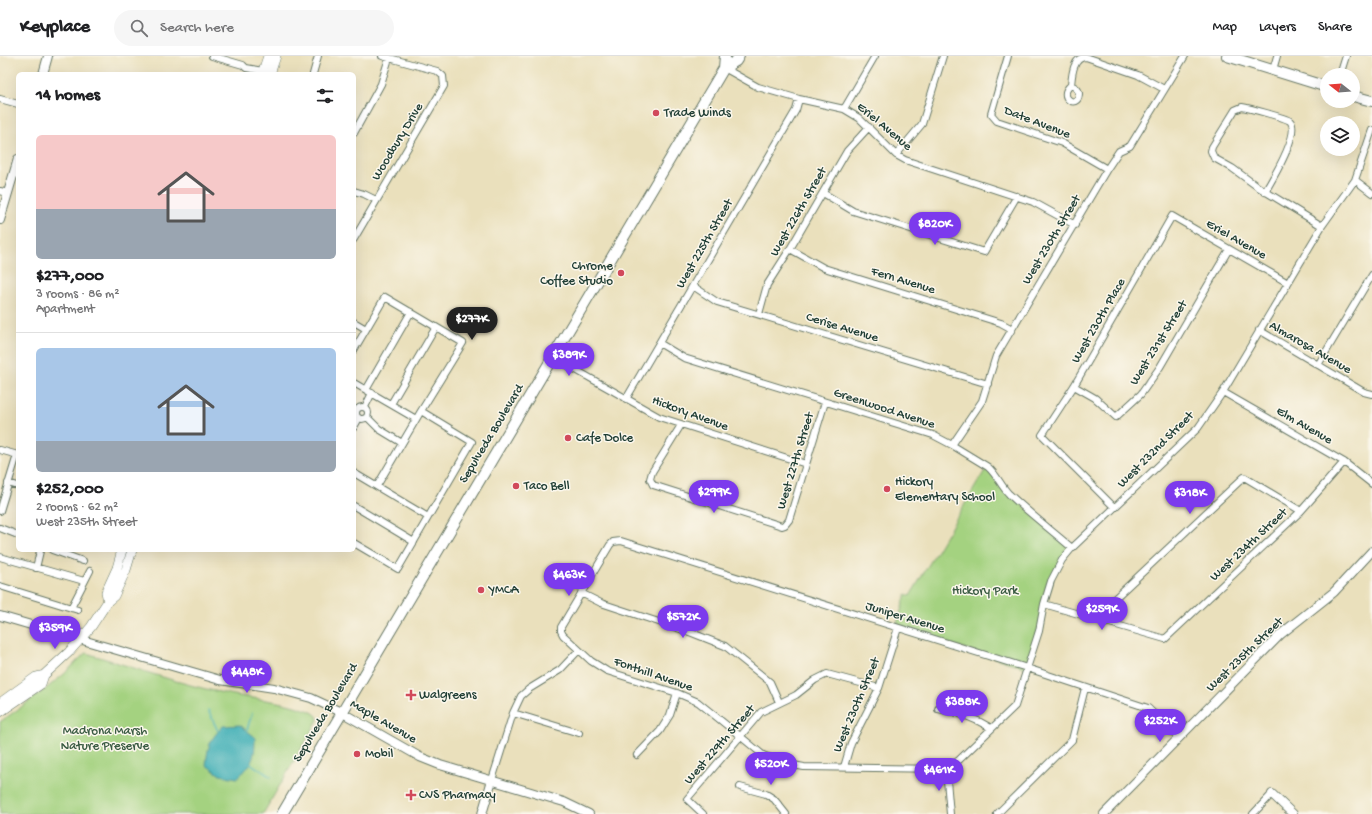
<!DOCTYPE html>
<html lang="en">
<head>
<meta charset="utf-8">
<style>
  body { margin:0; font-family:"Gochi Hand",sans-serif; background:#f6f6f6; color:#202124; height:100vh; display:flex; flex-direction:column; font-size:15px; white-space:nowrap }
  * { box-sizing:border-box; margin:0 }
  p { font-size:13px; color:#757577 }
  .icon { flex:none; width:22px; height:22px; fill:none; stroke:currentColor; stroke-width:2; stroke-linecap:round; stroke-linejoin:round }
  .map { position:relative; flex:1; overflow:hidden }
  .details { position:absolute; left:16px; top:16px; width:340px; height:480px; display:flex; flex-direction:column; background:#fff; border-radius:6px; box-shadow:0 4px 16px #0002 }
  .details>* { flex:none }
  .needle { width:26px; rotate:287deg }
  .controls { position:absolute; left:1320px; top:12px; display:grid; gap:8px }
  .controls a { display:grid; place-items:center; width:40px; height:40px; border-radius:50%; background:#fff; box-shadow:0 4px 16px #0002; font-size:20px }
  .price { position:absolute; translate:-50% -34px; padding:0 9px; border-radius:14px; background:#7c3aed; color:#fff; font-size:13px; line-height:26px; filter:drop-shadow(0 1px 2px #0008) }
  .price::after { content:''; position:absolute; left:50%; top:24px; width:12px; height:9px; margin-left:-6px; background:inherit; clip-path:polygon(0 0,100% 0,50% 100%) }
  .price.on { background:#222; color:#fff }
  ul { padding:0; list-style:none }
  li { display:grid; align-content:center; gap:8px; height:212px; padding:0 20px }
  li+li { border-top:1px solid #e0e0e0 }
  li span { display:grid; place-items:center; height:124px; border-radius:6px; color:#555 }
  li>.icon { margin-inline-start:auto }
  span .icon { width:72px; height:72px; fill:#fffc; stroke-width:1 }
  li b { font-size:17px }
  h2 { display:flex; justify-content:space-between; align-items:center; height:48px; padding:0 20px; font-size:17px }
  header { display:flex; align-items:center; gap:24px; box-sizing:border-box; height:56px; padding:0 20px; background:#fff; border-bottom:1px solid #e0e0e0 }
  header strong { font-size:19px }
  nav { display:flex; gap:22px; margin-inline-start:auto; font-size:14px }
  .search { width:280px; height:36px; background:#f6f6f6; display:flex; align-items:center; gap:10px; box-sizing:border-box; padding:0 14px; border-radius:22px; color:#757577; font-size:15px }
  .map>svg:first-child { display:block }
  .green { fill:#a4d280; stroke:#62885a }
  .water { fill:#3daeb5; stroke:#2e7674 }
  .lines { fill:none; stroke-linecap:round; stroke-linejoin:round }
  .stream { stroke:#3daeb5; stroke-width:1.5 }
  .minor-casing { stroke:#667664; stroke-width:8 }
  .tertiary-casing { stroke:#667664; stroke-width:10 }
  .secondary-casing { stroke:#667664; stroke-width:10 }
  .primary-casing { stroke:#667664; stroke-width:12 }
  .minor { stroke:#fff; stroke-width:6 }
  .tertiary { stroke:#fff; stroke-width:8 }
  .secondary { stroke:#fff; stroke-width:9 }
  .primary { stroke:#fff; stroke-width:10 }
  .poi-dot { fill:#d1495b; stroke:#fbf7ec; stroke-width:1.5 }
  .labels { text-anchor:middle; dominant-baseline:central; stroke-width:3; stroke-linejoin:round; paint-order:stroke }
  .poi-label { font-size:13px; fill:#1f3d34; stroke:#fbf7ec; text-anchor:start }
  .street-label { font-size:13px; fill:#1f3d34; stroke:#fbf7ec }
  .park-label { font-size:13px; fill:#3a5b43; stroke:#fbf7ec }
</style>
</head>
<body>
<header>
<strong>Keyplace</strong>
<div class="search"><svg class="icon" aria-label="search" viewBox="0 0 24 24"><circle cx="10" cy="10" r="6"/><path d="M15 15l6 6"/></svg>Search here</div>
<nav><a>Map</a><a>Layers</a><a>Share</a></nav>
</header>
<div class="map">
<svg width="1372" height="758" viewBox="0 0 1372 758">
  <rect width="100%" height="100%" fill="#fbf7ec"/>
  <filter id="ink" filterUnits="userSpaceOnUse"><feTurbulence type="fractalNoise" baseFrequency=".025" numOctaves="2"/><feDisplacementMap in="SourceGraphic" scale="8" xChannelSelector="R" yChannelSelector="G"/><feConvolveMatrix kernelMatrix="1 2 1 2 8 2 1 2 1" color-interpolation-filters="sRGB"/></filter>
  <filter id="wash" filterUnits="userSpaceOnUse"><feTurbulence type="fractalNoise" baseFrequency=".012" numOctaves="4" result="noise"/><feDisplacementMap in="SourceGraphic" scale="16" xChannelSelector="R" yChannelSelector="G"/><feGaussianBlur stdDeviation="0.9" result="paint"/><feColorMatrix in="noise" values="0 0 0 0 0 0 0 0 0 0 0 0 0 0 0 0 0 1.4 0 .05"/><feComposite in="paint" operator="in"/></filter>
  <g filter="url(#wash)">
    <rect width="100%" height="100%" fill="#eae0bc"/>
    <path class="green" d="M987,411L1000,428L1070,492L1055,514L1027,612L896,571L906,538L910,540Z
      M86,597C133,611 181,629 229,638C253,643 277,644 301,652C307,654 312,655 317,660L318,664L263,758H0V666C21,651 43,636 63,619C71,612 77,604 86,597Z"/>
    <path class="water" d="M240,669L255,681C255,702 253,708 237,722L220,719L206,709C208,689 209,685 223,670Z"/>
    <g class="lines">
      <path class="stream" d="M208,654L218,675
        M247,674L252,657
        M250,707L271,721"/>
    </g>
  </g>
  <g filter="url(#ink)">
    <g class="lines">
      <defs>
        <path id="minor" d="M212,0L243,9L246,12L263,15
          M1008,0L991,58L997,65L1062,87L1107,113
          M724,12L758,31L799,43L844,53L859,62L896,99L905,104L1033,146L1075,169
          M1273,14L1277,0
          M313,18L318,0
          M1340,19L1346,0
          M1071,29C1072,19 1073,1 1086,1L1138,19L1164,33
          M1071,29C1075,31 1079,33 1079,38C1078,54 1056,41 1071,29Z
          M0,43L18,48
          M844,53L875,0
          M354,77L381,28L389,2
          M896,99L922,68L943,0
          M1355,124L1372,137
          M0,135L8,137
          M354,135L364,138L376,144
          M1265,136C1272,124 1301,76 1290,65C1286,62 1249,52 1242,51L1235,54L1212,91L1211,95L1214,102L1232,112L1258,131L1322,170
          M823,137L853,155L984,196L1017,140
          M354,183L444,30L443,20L437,15L382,0
          M790,193L824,212L1001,267L1012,273
          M693,230L717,246L988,328
          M759,258L767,229L790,193L847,95L869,71
          M354,266L366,273
          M1259,274L1364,336L1372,338
          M659,287L684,302L933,379L952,389L988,411C997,419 1001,430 1009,438C1029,457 1051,474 1072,492
          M354,294L385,241L463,287L421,355L377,430
          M553,301L659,361L806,408
          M1318,309L1372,219
          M354,327L416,363
          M1074,330L1095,342L1116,361L1141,338L1160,311L1229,193
          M366,334L411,256
          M1223,336L1344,406L1372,428
          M626,343L796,54L799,43
          M391,348L436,271
          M356 357a6 6 0 1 1 12 0a6 6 0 1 1-12 0Z
          M365,351L372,337
          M367,361L379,373L402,387
          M681,369L652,416L650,423L653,429L782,470L785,469L789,464L825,346
          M354,371L359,362
          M952,389L982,345L996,300L1107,113L1119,95L1130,90L1185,0
          M0,394L18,399
          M354,417L428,461
          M8,427L18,430
          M354,450L414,486
          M1114,451L1042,379L1074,330L1172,160L1288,227
          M0,455L17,399
          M0,472L18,479
          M354,487L398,513L472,386L421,355
          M52,494L83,505
          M0,501L84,525
          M36,512L40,495
          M0,530L78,554
          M581,537L601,547L692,577L725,590L770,626L779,646
          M1044,548L1165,583L1301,455L1344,406
          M71,552L90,515
          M1106,567L1113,544L1244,421L1301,455
          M938,653C958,656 973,661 991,672
          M513,657L579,677
          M637,699L660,675L670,659L677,637
          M844,711L851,687L879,632L898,572
          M946,713L804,711L783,707L763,699L740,680L698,646L677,637L607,615L591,605L563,579L561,575V571L610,489L613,486L621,485L1027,612L1148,652L1179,682
          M946,713L959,704L1015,650L1039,575L1044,548L1051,525L1062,504L1072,492L1198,372L1223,336L1322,170L1355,124L1372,74
          M946,713L950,758
          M492,724L513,657L521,640L529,633L560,614L579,594
          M740,731L766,738L774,743L786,758
          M703,758L687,743L761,656L796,639L815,624L827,618L879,632
          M997,758L1072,684L1085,632
          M1253,758L1272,738"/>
        <path id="tertiary" d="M43,18L48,0
          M0,164L18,103
          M0,560L220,624L274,632L311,642L341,656L420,701L440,709L564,746L589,758
          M1272,738L1293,758
          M482,758L492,724
          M1104,758L1281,578L1334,536L1372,495"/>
        <path id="secondary" d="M262,18L268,0
          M270,18L276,0
          M108,545L106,536L117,512L122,494
          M0,647L36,621L44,619L69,596L91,571L108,545L114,540L126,514L132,494
          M0,656L41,628L44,619"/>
        <path id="primary" d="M1227,0L1327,31
          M724,12L736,5L739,0
          M1353,40L1372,45
          M282,758L724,12L725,0"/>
      </defs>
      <use href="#minor" class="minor-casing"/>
      <use href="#tertiary" class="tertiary-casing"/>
      <use href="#secondary" class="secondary-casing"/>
      <use href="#primary" class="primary-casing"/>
      <use href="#minor" class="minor"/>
      <use href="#tertiary" class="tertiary"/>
      <use href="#secondary" class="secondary"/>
      <use href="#primary" class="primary"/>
    </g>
  </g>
  <g class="poi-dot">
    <circle cx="656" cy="57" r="4"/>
    <circle cx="621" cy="217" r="4"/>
    <circle cx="568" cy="382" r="4"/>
    <circle cx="516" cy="430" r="4"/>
    <circle cx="887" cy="433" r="4"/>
    <circle cx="481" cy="534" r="4"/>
    <path d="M409 633h4v4h4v4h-4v4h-4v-4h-4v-4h4z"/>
    <circle cx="357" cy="698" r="4"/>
    <path d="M409 733h4v4h4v4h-4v4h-4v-4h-4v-4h4z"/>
  </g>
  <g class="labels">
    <g class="poi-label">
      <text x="664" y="57">Trade Winds</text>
      <text x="613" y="210" text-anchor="end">Chrome<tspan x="613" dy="15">Coffee Studio</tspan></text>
      <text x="576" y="382">Cafe Dolce</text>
      <text x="895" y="426">Hickory<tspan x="895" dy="15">Elementary School</tspan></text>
      <text x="524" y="430">Taco Bell</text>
      <text x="489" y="534">YMCA</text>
      <text x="419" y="639">Walgreens</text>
      <text x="365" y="698">Mobil</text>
      <text x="419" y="739">CVS Pharmacy</text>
    </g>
    <g class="street-label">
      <text transform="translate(1037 67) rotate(21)">Date Avenue</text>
      <text transform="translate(884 71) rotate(40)">Eriel Avenue</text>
      <text transform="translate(398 86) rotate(-59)">Woodbury Drive</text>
      <text transform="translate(799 156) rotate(-60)">West 226th Street</text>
      <text transform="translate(1052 184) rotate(-59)">West 230th Street</text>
      <text transform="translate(1236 184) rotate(30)">Eriel Avenue</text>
      <text transform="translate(705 188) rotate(-60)">West 225th Street</text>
      <text transform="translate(903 225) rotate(17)">Fern Avenue</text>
      <text transform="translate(1099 265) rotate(-60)">West 230th Place</text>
      <text transform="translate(842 272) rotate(17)">Cerise Avenue</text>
      <text transform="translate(1159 287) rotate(-58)">West 231st Street</text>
      <text transform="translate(1310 292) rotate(30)">Almarosa Avenue</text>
      <text transform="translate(884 353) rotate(18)">Greenwood Avenue</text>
      <text transform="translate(690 358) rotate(20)">Hickory Avenue</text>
      <text transform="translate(1304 370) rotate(30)">Elm Avenue</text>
      <text transform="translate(492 378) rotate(-59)">Sepulveda Boulevard</text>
      <text transform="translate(1156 394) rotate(-45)">West 232nd Street</text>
      <text transform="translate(796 405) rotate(-73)">West 227th Street</text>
      <text transform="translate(1249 489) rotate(-43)">West 234th Street</text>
      <text transform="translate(905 562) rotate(17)">Juniper Avenue</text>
      <text transform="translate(1245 599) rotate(-44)">West 235th Street</text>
      <text transform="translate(653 619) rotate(19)">Fonthill Avenue</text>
      <text transform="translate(857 649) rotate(-67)">West 230th Street</text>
      <text transform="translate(326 657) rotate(-59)">Sepulveda Boulevard</text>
      <text transform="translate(383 666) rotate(30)">Maple Avenue</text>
      <text transform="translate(720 689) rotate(-49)">West 229th Street</text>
    </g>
    <g class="park-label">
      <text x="985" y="535">Hickory Park</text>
      <text x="105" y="675">Madrona Marsh<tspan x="105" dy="15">Nature Preserve</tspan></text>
    </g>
  </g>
</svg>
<div class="controls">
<a><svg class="needle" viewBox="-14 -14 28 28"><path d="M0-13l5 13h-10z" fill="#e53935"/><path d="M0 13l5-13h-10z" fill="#757577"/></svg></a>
<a><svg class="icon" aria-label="layers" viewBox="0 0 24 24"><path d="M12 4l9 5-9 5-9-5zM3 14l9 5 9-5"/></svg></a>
</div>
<b class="price" style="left:935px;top:190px">$820K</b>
<b class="price on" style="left:472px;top:285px">$277K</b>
<b class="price" style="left:569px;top:321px">$389K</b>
<b class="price" style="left:714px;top:458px">$299K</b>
<b class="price" style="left:1190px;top:459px">$318K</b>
<b class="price" style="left:569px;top:541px">$463K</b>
<b class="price" style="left:1102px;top:575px">$259K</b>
<b class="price" style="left:683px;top:583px">$572K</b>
<b class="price" style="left:55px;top:594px">$359K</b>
<b class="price" style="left:247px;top:638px">$448K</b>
<b class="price" style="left:962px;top:668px">$388K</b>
<b class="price" style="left:1160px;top:687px">$252K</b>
<b class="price" style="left:771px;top:730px">$520K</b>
<b class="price" style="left:939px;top:736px">$461K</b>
<section class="details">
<h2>14 homes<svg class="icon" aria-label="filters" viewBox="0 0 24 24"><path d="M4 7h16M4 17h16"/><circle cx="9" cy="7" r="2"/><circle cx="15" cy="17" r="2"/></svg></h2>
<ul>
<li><span style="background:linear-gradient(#f6c9c9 60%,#9aa5b1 0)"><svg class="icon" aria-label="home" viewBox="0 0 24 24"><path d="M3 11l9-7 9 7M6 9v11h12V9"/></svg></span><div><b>$277,000</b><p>3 rooms · 86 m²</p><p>Apartment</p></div></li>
<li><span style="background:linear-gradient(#a9c7e8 75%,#9aa5b1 0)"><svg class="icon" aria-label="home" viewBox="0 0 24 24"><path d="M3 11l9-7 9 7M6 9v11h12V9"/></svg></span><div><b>$252,000</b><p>2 rooms · 62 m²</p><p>West 235th Street</p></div></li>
</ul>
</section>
</div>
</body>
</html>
